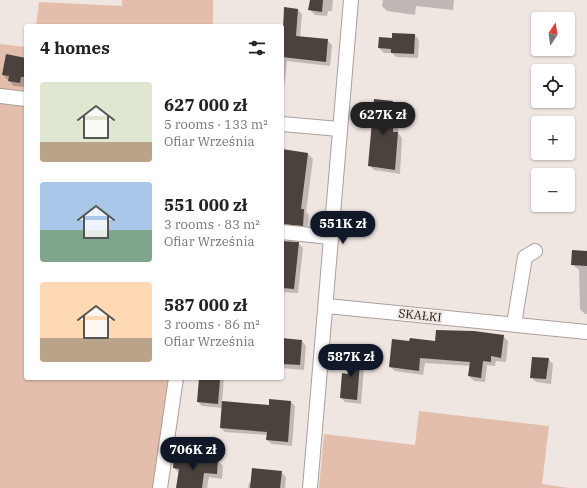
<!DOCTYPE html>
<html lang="en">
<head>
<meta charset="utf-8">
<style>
  body { margin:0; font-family:"IBM Plex Serif",serif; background:#f6f6f6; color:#222; height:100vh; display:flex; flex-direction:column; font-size:15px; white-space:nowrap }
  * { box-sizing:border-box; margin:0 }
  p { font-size:13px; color:#767676 }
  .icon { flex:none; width:22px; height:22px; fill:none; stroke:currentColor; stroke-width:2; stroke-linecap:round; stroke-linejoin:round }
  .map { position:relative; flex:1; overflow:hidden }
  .panel { position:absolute; left:24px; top:24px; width:260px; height:356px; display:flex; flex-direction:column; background:#fff; border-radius:4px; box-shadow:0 1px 3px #0004 }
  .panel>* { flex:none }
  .needle { width:26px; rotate:13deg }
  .tools { position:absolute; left:531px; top:12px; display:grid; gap:8px }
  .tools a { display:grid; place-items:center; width:44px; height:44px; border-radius:4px; background:#fff; box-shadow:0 1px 3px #0004; font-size:20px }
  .price { position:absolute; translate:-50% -34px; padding:0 9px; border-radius:14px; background:#111827; color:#fff; font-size:13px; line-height:26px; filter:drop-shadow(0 1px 2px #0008) }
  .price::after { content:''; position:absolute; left:50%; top:24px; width:12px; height:9px; margin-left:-6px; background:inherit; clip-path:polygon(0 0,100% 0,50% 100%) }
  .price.active { background:#222; color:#fff }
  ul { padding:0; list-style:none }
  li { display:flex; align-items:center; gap:12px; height:100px; padding:0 16px }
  li span { display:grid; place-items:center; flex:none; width:112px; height:80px; border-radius:4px; color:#555 }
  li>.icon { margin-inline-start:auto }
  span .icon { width:48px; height:48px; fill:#fffc; stroke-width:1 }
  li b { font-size:17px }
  h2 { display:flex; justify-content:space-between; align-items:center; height:48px; padding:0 16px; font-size:17px }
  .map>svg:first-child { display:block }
  .green { fill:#e3beac }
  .shadow { fill:#0003 }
  .building { fill:#4b423e }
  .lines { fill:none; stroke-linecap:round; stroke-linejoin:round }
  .minor-casing { stroke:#aaa09b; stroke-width:16 }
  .minor { stroke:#fff; stroke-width:14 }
  .labels { text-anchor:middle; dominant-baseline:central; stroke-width:4; stroke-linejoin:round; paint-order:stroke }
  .street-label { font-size:12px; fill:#1b1816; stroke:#f0e6e1 }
</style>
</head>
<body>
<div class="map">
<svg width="587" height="488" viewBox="0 0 587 488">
  <rect width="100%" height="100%" fill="#f0e6e1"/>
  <path class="green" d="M122,0H213V26H36L39,2L122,6Z
    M0,44L26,47V378H184L165,488H0Z
    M419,411L549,426L542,484L569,488H319L324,434L415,445Z"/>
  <path class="shadow" d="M310,0H333L332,11H328L327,16L315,15L310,10Z
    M383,0H454L453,10L416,6L415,15L387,11L382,6Z
    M285,8L298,10L302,14L300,38L327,40L332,45L330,66L287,61L284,89H282V36Z
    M415,35L419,40L418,58L396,57L392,53H384L379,48L393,39Z
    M26,59L25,87L14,86L3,75Z
    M392,102L397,106V110L400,113L398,133L402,138L400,174L374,170L369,165Z
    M282,150L308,154L313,159L306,212L309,215L307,230H282Z
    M282,242L298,243L303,248L298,293L282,292Z
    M587,252V314H585L580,309L579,270L572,264Z
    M503,336L508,341L506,362L496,361L495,366L487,365L485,382L474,381L469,376L471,366L425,363L423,375L395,371L390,367L410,342H436Z
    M282,339L302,341L306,346L304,370L282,368Z
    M360,352L365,356L361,404L345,402L341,398Z
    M548,359L553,364L551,384L536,382L531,377Z
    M200,378H224L222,402L270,406V400L291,402L295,406L292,446L272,444L267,440L268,435L225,432L221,428L223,408L202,406L198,402Z
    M218,461L223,466L222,479L209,477L207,488H177L179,473L174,468Z
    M281,472L286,477L285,488H248L249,483Z"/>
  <path class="building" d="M310,0H323L322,12L308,10Z
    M284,7L298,9L296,36L328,39L326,62L282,57Z
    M392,33L415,34L414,54L391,53V49L378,48L379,37L392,38Z
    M6,54L26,58V77H21L20,83L8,81L9,76L2,75Z
    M374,99L393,101L392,107H395L393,132H398L395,170L368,166Z
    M282,149L308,153L301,209H304L303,226L282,224Z
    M282,241L299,242L294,289L282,288Z
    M572,250L587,251V266L571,265Z
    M436,330L474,331L504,335L501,358L491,356V362L483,361L481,378L468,376L470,362L420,358L419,371L389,367L392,339L409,341L410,338L435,341Z
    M282,338L302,340L300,365L282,364Z
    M351,350L361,351L357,400L340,398L342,373L348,374Z
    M532,357L549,358L546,379L530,378Z
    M199,378L220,380L218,404L197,402Z
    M269,399L291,401L288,442L266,440L267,432L220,428L222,401L269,405Z
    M174,456L218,460L217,474L204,473L202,488H176L179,469L173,468Z
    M252,468L282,471L280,488H250Z"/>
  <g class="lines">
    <defs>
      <path id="minor" d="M0,96L26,99
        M282,124L339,129
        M282,232L330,237
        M327,306L587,332
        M514,324L525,257L535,251
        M160,488L176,378
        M310,488L351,0"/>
    </defs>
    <use href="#minor" class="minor-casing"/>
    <use href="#minor" class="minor"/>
  </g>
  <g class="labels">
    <g class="street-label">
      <text transform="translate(420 315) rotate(6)">SKAŁKI</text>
    </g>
  </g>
</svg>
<div class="tools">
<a><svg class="needle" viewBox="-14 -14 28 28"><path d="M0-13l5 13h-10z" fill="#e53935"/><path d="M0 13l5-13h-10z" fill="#767676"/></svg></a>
<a><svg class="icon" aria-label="locate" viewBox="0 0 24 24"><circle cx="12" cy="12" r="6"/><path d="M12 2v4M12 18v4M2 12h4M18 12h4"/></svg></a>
<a>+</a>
<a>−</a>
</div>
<b class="price active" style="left:383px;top:136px">627K zł</b>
<b class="price" style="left:343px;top:245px">551K zł</b>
<b class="price" style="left:351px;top:378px">587K zł</b>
<b class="price" style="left:193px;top:471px">706K zł</b>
<section class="panel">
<h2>4 homes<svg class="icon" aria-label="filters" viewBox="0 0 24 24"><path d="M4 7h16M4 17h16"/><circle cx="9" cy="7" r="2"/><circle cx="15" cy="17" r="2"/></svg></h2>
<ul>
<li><span style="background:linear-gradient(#dfe7d0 75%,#b9a48a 0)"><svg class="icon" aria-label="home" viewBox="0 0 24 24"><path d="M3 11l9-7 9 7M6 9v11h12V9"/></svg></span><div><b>627 000 zł</b><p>5 rooms · 133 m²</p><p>Ofiar Września</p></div></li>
<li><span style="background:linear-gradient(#a9c7e8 60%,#7fa58c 0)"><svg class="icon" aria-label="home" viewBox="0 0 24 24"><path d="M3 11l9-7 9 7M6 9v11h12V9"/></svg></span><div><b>551 000 zł</b><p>3 rooms · 83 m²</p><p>Ofiar Września</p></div></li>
<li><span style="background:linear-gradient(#ffd9b3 70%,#b9a48a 0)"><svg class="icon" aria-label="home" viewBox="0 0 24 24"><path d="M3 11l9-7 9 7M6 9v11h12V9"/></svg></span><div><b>587 000 zł</b><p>3 rooms · 86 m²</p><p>Ofiar Września</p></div></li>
</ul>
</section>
</div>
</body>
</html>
